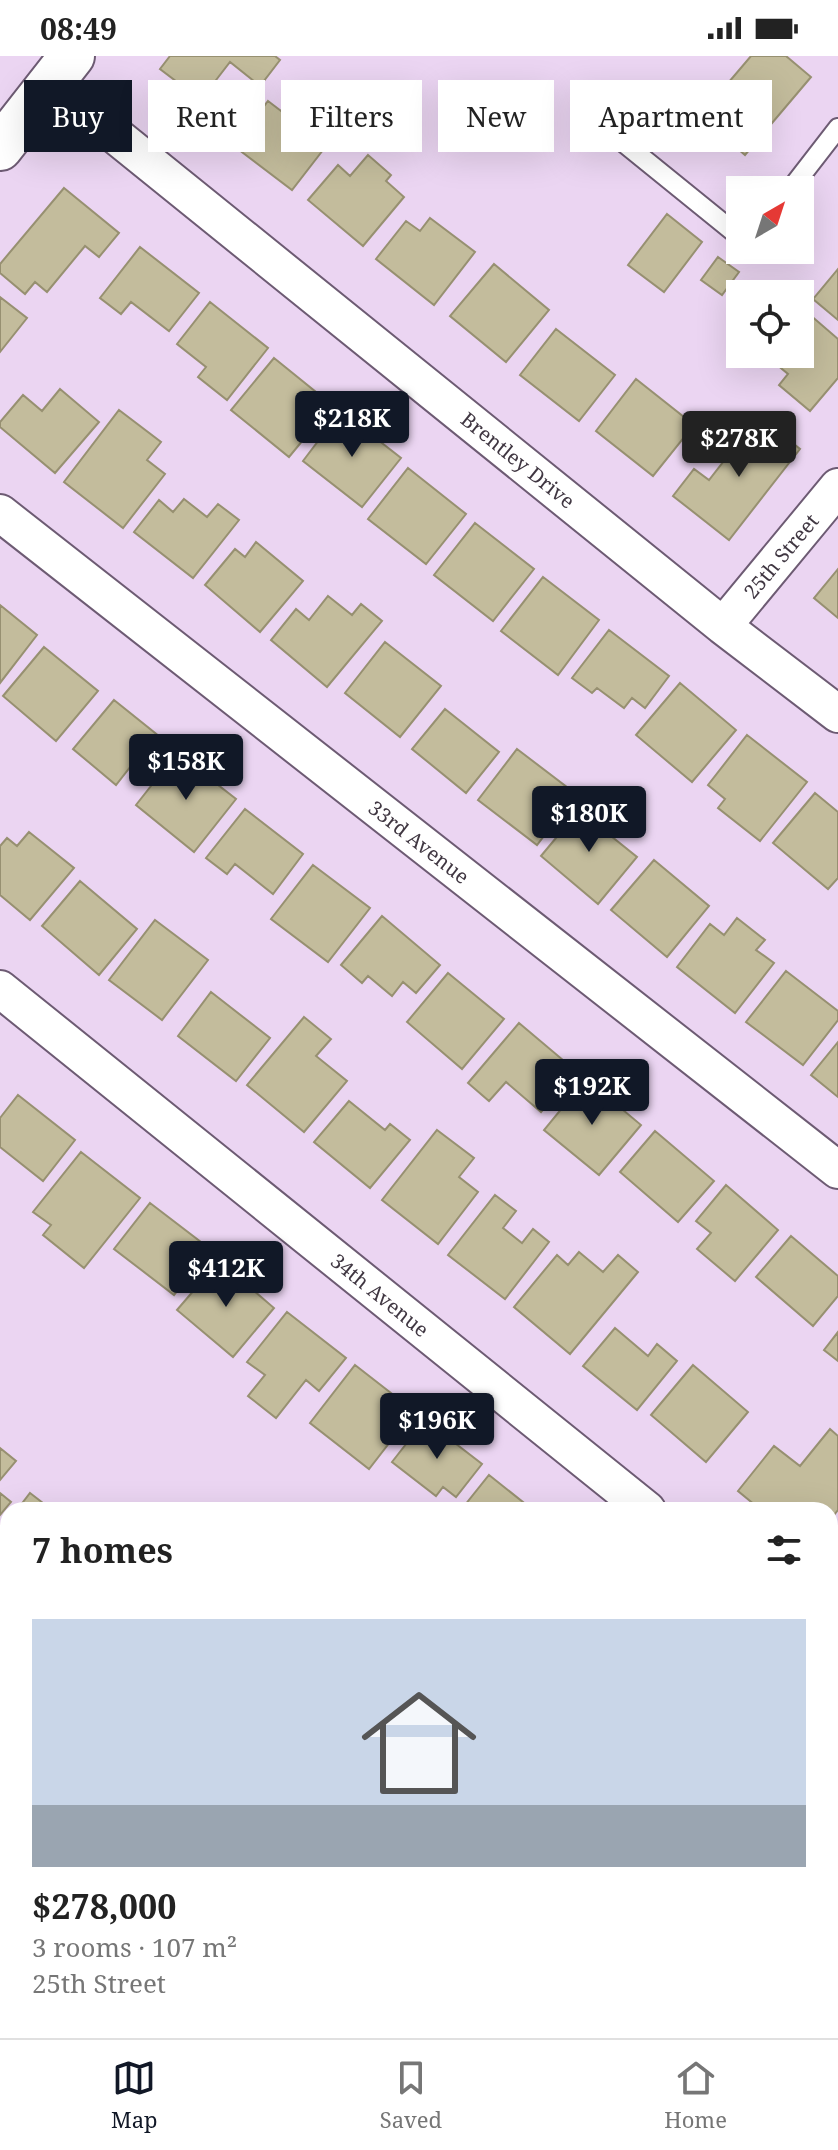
<!DOCTYPE html>
<html lang="en">
<head>
<meta charset="utf-8">
<style>
  body { margin:0; font-family:"Noto Serif",serif; background:#f2f2f2; color:#222; height:100vh; display:flex; flex-direction:column; font-size:30px; white-space:nowrap }
  * { box-sizing:border-box; margin:0 }
  p { font-size:26px; color:#767676 }
  .icon { flex:none; width:44px; height:44px; fill:none; stroke:currentColor; stroke-width:2; stroke-linecap:round; stroke-linejoin:round }
  .map { position:relative; flex:1; overflow:hidden }
  .details { position:absolute; left:0px; top:1446px; width:838px; height:536px; display:flex; flex-direction:column; background:#fff; border-radius:24px 24px 0 0; box-shadow:0 8px 32px #0002 }
  .details>* { flex:none }
  .guide { position:absolute; left:24px; top:24px; width:790px; height:72px; display:flex; gap:16px }
  .needle { width:52px; rotate:39deg }
  .fabs { position:absolute; left:726px; top:120px; display:grid; gap:16px }
  .fabs a { display:grid; place-items:center; width:88px; height:88px; border-radius:0px; background:#fff; box-shadow:0 8px 32px #0002; font-size:40px }
  .price { position:absolute; translate:-50% -68px; padding:0 18px; border-radius:8px; background:#111827; color:#fff; font-size:26px; line-height:52px; filter:drop-shadow(0 2px 4px #0008) }
  .price::after { content:''; position:absolute; left:50%; top:48px; width:24px; height:18px; margin-left:-12px; background:inherit; clip-path:polygon(0 0,100% 0,50% 100%) }
  .price.active { background:#222; color:#fff }
  ul { padding:0; list-style:none }
  li { display:grid; align-content:center; gap:16px; height:424px; padding:0 32px }
  li span { display:grid; place-items:center; height:248px; border-radius:0px; color:#555 }
  li>.icon { margin-inline-start:auto }
  span .icon { width:144px; height:144px; fill:#fffc; stroke-width:1 }
  li b { font-size:34px }
  h2 { display:flex; justify-content:space-between; align-items:center; height:96px; padding:0 32px; font-size:34px }
  .chip { padding:0 28px; border-radius:0px; background:#fff; box-shadow:0 8px 32px #0002; font-size:28px; line-height:72px }
  .chip.active { background:#111827; color:#fff }
  .status { display:flex; justify-content:space-between; align-items:center; height:56px; padding:0 40px; background:#fff; direction:ltr }
  .status svg { height:22px; fill:currentColor }
  .tab-bar { display:flex; justify-content:space-around; align-items:center; height:112px; border-top:2px solid #e0e0e0; background:#fff; font-size:22px; color:#767676 }
  .tab-bar a { display:grid; justify-items:center; gap:4px }
  .tab-bar .active { color:#111827 }
  .map>svg:first-child { display:block }
  .building { fill:#c3bc9c; stroke:#979071; stroke-width:2 }
  .lines { fill:none; stroke-linecap:round; stroke-linejoin:round }
  .service-casing { stroke:#6d5b73; stroke-width:22 }
  .minor-casing { stroke:#6d5b73; stroke-width:40 }
  .tertiary-casing { stroke:#6d5b73; stroke-width:48 }
  .service { stroke:#fff; stroke-width:18 }
  .minor { stroke:#fff; stroke-width:36 }
  .tertiary { stroke:#fff; stroke-width:44 }
  .labels { text-anchor:middle; dominant-baseline:central; stroke-width:8; stroke-linejoin:round; paint-order:stroke }
  .street-label { font-size:20px; fill:#403742; stroke:#fff }
</style>
</head>
<body>
<div class="status"><b>08:49</b><svg viewBox="0 0 49 12"><path d="M0 12V9h3v3zM5 12V6h3v6zM10 12V3h3v9zM15 12V0h3v12zM26 1h20v11H26zM47 4h2v5h-2z"/></svg></div>
<div class="map">
<svg width="838" height="1982" viewBox="0 0 838 1982">
  <rect width="100%" height="100%" fill="#ebd5f2"/>
  <path class="building" d="M170,0H275L280,4L260,30L230,6L213,28L227,40L207,66L169,36L177,26L160,13Z
    M751,0H786L811,21L745,99L700,60Z
    M268,45L306,74L310,69L330,85L292,134L234,90Z
    M368,99L391,119L386,125L404,141L363,190L308,144L338,109L350,120Z
    M64,132L119,177L99,201L85,190L47,236L35,226L25,238L0,217V208Z
    M667,158L702,186L664,236L628,209Z
    M430,162L475,196L434,249L376,203L406,165L420,175Z
    M140,191L199,237L169,275L131,246L121,258L100,242Z
    M718,201L739,216L722,239L701,224Z
    M494,208L549,254L506,306L450,260Z
    M838,213V264L813,243Z
    M0,241L27,262L0,296Z
    M210,246L268,292L227,344L198,321L206,311L177,288Z
    M809,258L838,283V322L810,355L779,329L788,318L764,298H800V269Z
    M556,273L615,319L579,365L520,319Z
    M274,302L332,349L289,401L231,354Z
    M636,323L694,369L653,420L596,375Z
    M60,333L99,366L55,417L0,371V366L23,339L42,355Z
    M119,354L161,386L147,404L165,418L123,472L64,426Z
    M341,355L401,402L362,451L303,405Z
    M759,360L800,393L729,484L673,440L694,413L709,424Z
    M408,412L466,458L426,508L368,463Z
    M184,443L207,461L218,448L239,464L193,522L134,476L159,444L173,456Z
    M475,467L534,513L493,565L434,519Z
    M256,486L303,525L260,576L205,529L235,493L245,501Z
    M838,513V562L814,542Z
    M543,521L599,564L558,619L501,575Z
    M328,540L352,559L361,548L382,565L327,631L271,584L296,553L309,564Z
    M0,549L37,579L0,627Z
    M609,574L669,620L645,652L632,642L624,652L597,632L592,637L572,622Z
    M385,586L441,630L400,681L345,637Z
    M44,591L98,635L56,685L3,640Z
    M680,627L736,674L692,726L636,679Z
    M114,644L170,689L144,721L131,710L116,729L73,693Z
    M445,653L499,696L466,737L412,693Z
    M747,679L807,726L760,785L718,752L725,743L708,729Z
    M517,693L576,738L537,789L478,744Z
    M177,697L236,743L194,796L136,749Z
    M815,737L838,756V822L828,833L773,787Z
    M586,746L612,768L606,776L637,801L598,848L541,800Z
    M245,753L303,798L273,838L235,808L227,818L206,802Z
    M29,776L74,812L30,864L0,839V790L7,782L17,790Z
    M654,804L709,850L667,901L611,854Z
    M313,809L370,852L328,906L271,863Z
    M80,825L137,873L99,919L42,870Z
    M382,860L440,909L416,937L403,926L392,940L368,920L362,927L341,909Z
    M737,862L765,884L756,894L774,907L735,957L677,911L710,868L724,879Z
    M155,864L208,904L162,964L109,924Z
    M786,915L838,955V964L803,1009L746,966Z
    M448,917L504,963L462,1013L407,966Z
    M211,936L270,982L236,1025L178,980Z
    M304,961L331,983L316,1000L347,1025L304,1076L247,1029Z
    M519,967L576,1015L541,1056L506,1026L489,1045L468,1027Z
    M838,986V1041L811,1019Z
    M586,1023L641,1069L599,1119L544,1074Z
    M18,1039L75,1084L43,1125L0,1091V1062Z
    M349,1045L385,1074L390,1068L410,1084L370,1132L314,1086Z
    M437,1074L474,1102L459,1121L478,1136L438,1188L382,1144Z
    M655,1075L714,1125L678,1166L620,1116Z
    M81,1096L140,1142L84,1212L43,1179L51,1169L33,1156Z
    M726,1129L778,1174L735,1225L697,1193L711,1177L696,1165Z
    M495,1139L516,1155L503,1172L522,1187L533,1173L549,1186L505,1243L448,1199Z
    M150,1147L210,1193L174,1239L114,1193Z
    M791,1180L838,1220V1240L813,1270L756,1221Z
    M579,1196L603,1216L618,1199L638,1216L570,1298L514,1251L557,1199L568,1209Z
    M219,1205L274,1252L233,1301L177,1254Z
    M287,1256L346,1302L319,1335L306,1324L276,1362L248,1340L265,1319L247,1306Z
    M615,1272L648,1300L657,1288L677,1305L637,1354L583,1310Z
    M838,1276V1305L824,1294Z
    M355,1309L414,1355L369,1413L310,1367Z
    M693,1309L748,1356L706,1406L651,1359Z
    M425,1364L482,1408L456,1441L443,1431L436,1440L392,1406Z
    M830,1373L838,1380V1454L830,1464V1454H761L738,1435L774,1390L800,1410Z
    M0,1392L16,1405L0,1424Z
    M489,1419L533,1454H461Z
    M0,1437L11,1446L0,1459Z
    M30,1437L52,1454H17Z
    M8,1465V1499L0,1493V1475Z
    M0,1666L8,1673V1677L0,1687Z
    M8,1695V1732L0,1726V1706Z
    M8,1737V1771L0,1765V1748Z
    M7,1869L8,1936L0,1945V1877Z
    M11,1974H64L58,1980L60,1982H18Z
    M198,1974H293L298,1982H203Z
    M496,1974H521L528,1982H486Z
    M559,1974H649V1982H560Z
    M666,1974H751L758,1982H673Z"/>
  <g class="lines">
    <defs>
      <path id="service" d="M624,87L740,181
        M790,134L838,72"/>
      <path id="minor" d="M47,33L89,58L723,570L838,658
        M0,457L838,1114
        M723,570L838,431
        M0,933L647,1454
        M0,1580L8,1586
        M830,1601L833,1604L838,1592
        M374,1974L378,1982"/>
      <path id="tertiary" d="M0,92L72,0"/>
    </defs>
    <use href="#service" class="service-casing"/>
    <use href="#minor" class="minor-casing"/>
    <use href="#tertiary" class="tertiary-casing"/>
    <use href="#service" class="service"/>
    <use href="#minor" class="minor"/>
    <use href="#tertiary" class="tertiary"/>
  </g>
  <g class="labels">
    <g class="street-label">
      <text transform="translate(518 404) rotate(39)">Brentley Drive</text>
      <text transform="translate(781 500) rotate(-50)">25th Street</text>
      <text transform="translate(419 786) rotate(38)">33rd Avenue</text>
      <text transform="translate(380 1239) rotate(39)">34th Avenue</text>
    </g>
  </g>
</svg>
<div class="fabs">
<a><svg class="needle" viewBox="-14 -14 28 28"><path d="M0-13l5 13h-10z" fill="#e53935"/><path d="M0 13l5-13h-10z" fill="#767676"/></svg></a>
<a><svg class="icon" aria-label="locate" viewBox="0 0 24 24"><circle cx="12" cy="12" r="6"/><path d="M12 2v4M12 18v4M2 12h4M18 12h4"/></svg></a>
</div>
<b class="price" style="left:352px;top:403px">$218K</b>
<b class="price active" style="left:739px;top:423px">$278K</b>
<b class="price" style="left:186px;top:746px">$158K</b>
<b class="price" style="left:589px;top:798px">$180K</b>
<b class="price" style="left:592px;top:1071px">$192K</b>
<b class="price" style="left:226px;top:1253px">$412K</b>
<b class="price" style="left:437px;top:1405px">$196K</b>
<div class="guide">
<a class="chip active">Buy</a>
<a class="chip">Rent</a>
<a class="chip">Filters</a>
<a class="chip">New</a>
<a class="chip">Apartment</a>
</div>
<section class="details">
<h2>7 homes<svg class="icon" aria-label="filters" viewBox="0 0 24 24"><path d="M4 7h16M4 17h16"/><circle cx="9" cy="7" r="2"/><circle cx="15" cy="17" r="2"/></svg></h2>
<ul>
<li><span style="background:linear-gradient(#c9d6e8 75%,#9aa5b1 0)"><svg class="icon" aria-label="home" viewBox="0 0 24 24"><path d="M3 11l9-7 9 7M6 9v11h12V9"/></svg></span><div><b>$278,000</b><p>3 rooms · 107 m²</p><p>25th Street</p></div></li>
</ul>
</section>
</div>
<nav class="tab-bar">
<a class="active"><svg class="icon" aria-label="map" viewBox="0 0 24 24"><path d="M3 6l6-2 6 2 6-2v14l-6 2-6-2-6 2zM9 4v14M15 6v14"/></svg>Map</a>
<a><svg class="icon" aria-label="saved" viewBox="0 0 24 24"><path d="M7 4h10v16l-5-4-5 4z"/></svg>Saved</a>
<a><svg class="icon" aria-label="home" viewBox="0 0 24 24"><path d="M3 11l9-7 9 7M6 9v11h12V9"/></svg>Home</a>
</nav>
</body>
</html>
